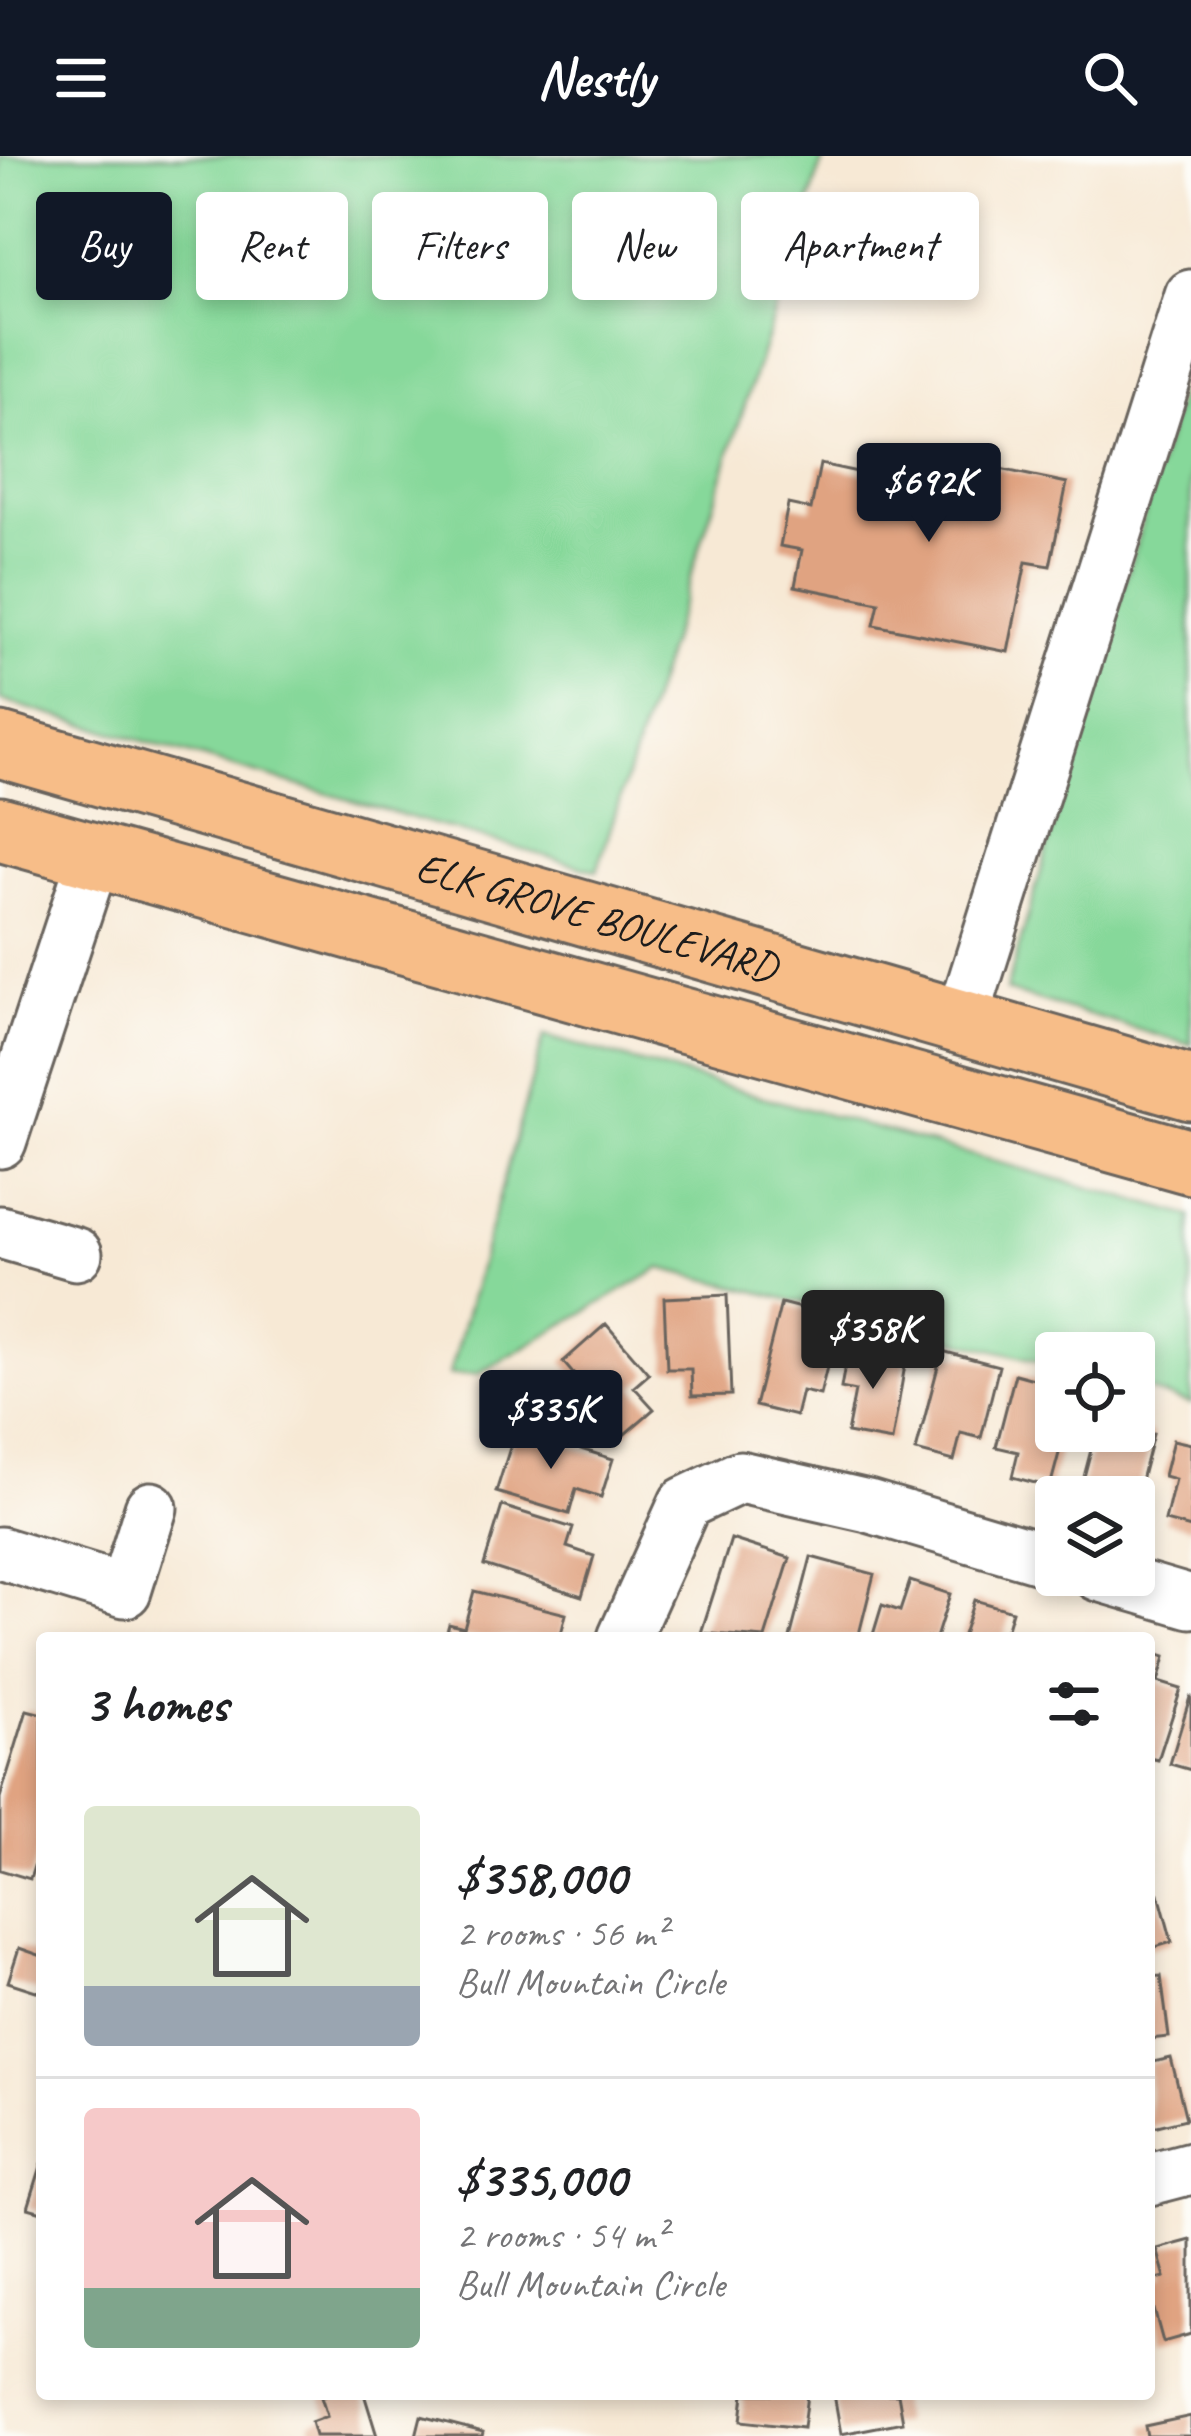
<!DOCTYPE html>
<html lang="en">
<head>
<meta charset="utf-8">
<style>
  body { margin:0; font-family:Caveat,sans-serif; background:#f2f2f2; color:#202124; height:100vh; display:flex; flex-direction:column; font-size:45px; white-space:nowrap }
  * { box-sizing:border-box; margin:0 }
  p { font-size:39px; color:#757577 }
  .icon { flex:none; width:66px; height:66px; fill:none; stroke:currentColor; stroke-width:2; stroke-linecap:round; stroke-linejoin:round }
  .map { position:relative; flex:1; overflow:hidden }
  .sheet { position:absolute; left:36px; top:1476px; width:1119px; height:768px; display:flex; flex-direction:column; background:#fff; border-radius:12px; box-shadow:0 6px 18px #0003 }
  .sheet>* { flex:none }
  .top-card { position:absolute; left:36px; top:36px; width:1119px; height:108px; display:flex; gap:24px }
  .tools { position:absolute; left:1035px; top:1176px; display:grid; gap:24px }
  .tools a { display:grid; place-items:center; width:120px; height:120px; border-radius:12px; background:#fff; box-shadow:0 6px 18px #0003; font-size:60px }
  .price { position:absolute; translate:-50% -102px; padding:0 27px; border-radius:12px; background:#111827; color:#fff; font-size:39px; line-height:78px; filter:drop-shadow(0 3px 6px #0008) }
  .price::after { content:''; position:absolute; left:50%; top:72px; width:36px; height:27px; margin-left:-18px; background:inherit; clip-path:polygon(0 0,100% 0,50% 100%) }
  .price.active { background:#222; color:#fff }
  ul { padding:0; list-style:none }
  li { display:flex; align-items:center; gap:36px; height:300px; padding:0 48px }
  li+li { border-top:3px solid #e0e0e0 }
  li span { display:grid; place-items:center; flex:none; width:336px; height:240px; border-radius:12px; color:#555 }
  li>.icon { margin-inline-start:auto }
  span .icon { width:144px; height:144px; fill:#fffc; stroke-width:1 }
  li b { font-size:51px }
  h2 { display:flex; justify-content:space-between; align-items:center; height:144px; padding:0 48px; font-size:51px }
  .tag { padding:0 42px; border-radius:12px; background:#fff; box-shadow:0 6px 18px #0003; font-size:42px; line-height:108px }
  .tag.active { background:#111827; color:#fff }
  header { display:flex; justify-content:space-between; align-items:center; height:156px; padding:0 48px; background:#111827; color:#fff; font-size:54px; font-weight:700 }
  .map>svg:first-child { display:block }
  .green { fill:#86d89a; stroke:#517a5b; stroke-width:3 }
  .building { fill:#e0a381 }
  .lines { fill:none; stroke-linecap:round; stroke-linejoin:round }
  .minor-casing { stroke:#69645d; stroke-width:57 }
  .major-casing { stroke:#69645d; stroke-width:69 }
  .minor { stroke:#fff; stroke-width:51 }
  .major { stroke:#f7bd88; stroke-width:63 }
  .labels { text-anchor:middle; dominant-baseline:central; stroke-width:9; stroke-linejoin:round; paint-order:stroke }
  .street-label { font-size:42px; fill:#1c1c1c; stroke:#fdfcf7 }
</style>
</head>
<body>
<header><svg class="icon" aria-label="menu" viewBox="0 0 24 24"><path d="M4 6h16M4 12h16M4 18h16"/></svg>Nestly<svg class="icon" aria-label="search" viewBox="0 0 24 24"><circle cx="10" cy="10" r="6"/><path d="M15 15l6 6"/></svg></header>
<div class="map">
<svg width="1191" height="2280" viewBox="0 0 1191 2280">
  <rect width="100%" height="100%" fill="#fdfcf7"/>
  <filter id="ink" filterUnits="userSpaceOnUse"><feTurbulence type="fractalNoise" baseFrequency=".00833" numOctaves="2"/><feDisplacementMap in="SourceGraphic" scale="24" xChannelSelector="R" yChannelSelector="G"/><feConvolveMatrix kernelMatrix="1 2 1 2 8 2 1 2 1" color-interpolation-filters="sRGB"/></filter>
  <filter id="wash" filterUnits="userSpaceOnUse"><feTurbulence type="fractalNoise" baseFrequency=".004" numOctaves="4" result="noise"/><feDisplacementMap in="SourceGraphic" scale="48" xChannelSelector="R" yChannelSelector="G"/><feGaussianBlur stdDeviation="2.7" result="paint"/><feColorMatrix in="noise" values="0 0 0 0 0 0 0 0 0 0 0 0 0 0 0 0 0 1.4 0 .05"/><feComposite in="paint" operator="in"/></filter>
  <g filter="url(#wash)">
    <rect width="100%" height="100%" fill="#f7e9d5"/>
    <path class="green" d="M0,0H824L597,715L0,544Z
      M1191,198V889L1006,835Z
      M544,880L1191,1060V1248L1134,1230V1197H1056V1209L661,1112L478,1218L449,1219Z"/>
    <g id="blocks">
      <path class="building" d="M938,300L1067,327L1050,410L1026,406L1008,496L874,469L879,447L795,430L802,394L780,390L788,348L811,353L820,308L904,326L908,310L935,316Z
        M727,1139L731,1239L692,1240L691,1213H667L664,1142Z
        M781,1147L839,1162L820,1239L802,1235L796,1260L755,1250Z
        M606,1168L649,1218L634,1231L654,1253L625,1278L563,1206Z
        M848,1192L906,1203L892,1285L847,1277L855,1235L841,1232Z
        M942,1195L999,1210L981,1282L961,1277L954,1305L916,1295Z
        M1015,1218L1056,1229V1275H1065L1050,1331L1012,1321L1018,1296L996,1291Z
        M516,1273L613,1303L601,1341L576,1333L569,1358L496,1336Z
        M1134,1273L1153,1278L1139,1332L1126,1328L1122,1341L1080,1336L1096,1275Z
        M1173,1284L1191,1288V1372L1165,1365L1175,1323L1164,1320Z
        M502,1350L573,1372L567,1391L594,1400L582,1440L484,1409Z
        M731,1383L790,1402L765,1482L701,1477Z
        M811,1401L874,1418L858,1482H790Z
        M910,1425L950,1438L936,1482H872L882,1449L900,1455Z
        M474,1435L566,1458L560,1482H445L449,1468L464,1472Z
        M974,1444L1012,1455L1004,1482H962Z
        M1149,1496L1165,1501L1158,1526L1181,1533L1158,1604L1149,1602Z
        M1190,1541H1191V1614L1170,1608Z
        M27,1554L42,1558V1685L30,1723L0,1714V1642Z
        M1159,1738L1172,1786L1149,1793V1741Z
        M19,1792L42,1800V1837L8,1826Z
        M1161,1820L1169,1881L1149,1883V1821Z
        M1171,1902L1186,1963L1149,1972V1907Z
        M42,2007V2056L28,2052Z
        M1191,2084V2178L1163,2186L1149,2135V2125L1165,2121L1157,2093Z
        M333,2238H364L377,2280H315L311,2266L327,2260L321,2241Z
        M744,2238H807L803,2272L741,2265Z
        M834,2238H898L903,2266L841,2278Z
        M421,2260L483,2276L482,2280H416Z
        M1191,2260V2280H1147L1145,2270Z"/>
    </g>
  </g>
  <g filter="url(#ink)">
    <use href="#blocks" fill-opacity="0" stroke="#69645d" stroke-width="3"/>
    <g class="lines">
      <defs>
        <path id="minor" d="M962,864L1191,140
          M0,986L95,698
          M0,1076L76,1098
          M0,1397L125,1435L151,1352
          M1099,1419L1191,1446
          M624,1482L685,1347L740,1321L868,1350L1056,1406
          M1149,2023L1191,2012"/>
        <g id="major">
          <path id="s1" d="M0,589L1191,932"/>
          <path d="M0,673L1191,1006"/>
        </g>
      </defs>
      <use href="#minor" class="minor-casing"/>
      <use href="#major" class="major-casing"/>
      <use href="#minor" class="minor"/>
      <use href="#major" class="major"/>
    </g>
  </g>
  <g class="labels">
    <g class="street-label">
      <text stroke="none"><textPath href="#s1" startOffset="621">ELK GROVE BOULEVARD</textPath></text>
    </g>
  </g>
</svg>
<div class="tools">
<a><svg class="icon" aria-label="locate" viewBox="0 0 24 24"><circle cx="12" cy="12" r="6"/><path d="M12 2v4M12 18v4M2 12h4M18 12h4"/></svg></a>
<a><svg class="icon" aria-label="layers" viewBox="0 0 24 24"><path d="M12 4l9 5-9 5-9-5zM3 14l9 5 9-5"/></svg></a>
</div>
<b class="price" style="left:929px;top:389px">$692K</b>
<b class="price active" style="left:873px;top:1236px">$358K</b>
<b class="price" style="left:551px;top:1316px">$335K</b>
<div class="top-card">
<a class="tag active">Buy</a>
<a class="tag">Rent</a>
<a class="tag">Filters</a>
<a class="tag">New</a>
<a class="tag">Apartment</a>
</div>
<section class="sheet">
<h2>3 homes<svg class="icon" aria-label="filters" viewBox="0 0 24 24"><path d="M4 7h16M4 17h16"/><circle cx="9" cy="7" r="2"/><circle cx="15" cy="17" r="2"/></svg></h2>
<ul>
<li><span style="background:linear-gradient(#dfe7d0 75%,#9aa5b1 0)"><svg class="icon" aria-label="home" viewBox="0 0 24 24"><path d="M3 11l9-7 9 7M6 9v11h12V9"/></svg></span><div><b>$358,000</b><p>2 rooms · 56 m²</p><p>Bull Mountain Circle</p></div></li>
<li><span style="background:linear-gradient(#f6c9c9 75%,#7fa58c 0)"><svg class="icon" aria-label="home" viewBox="0 0 24 24"><path d="M3 11l9-7 9 7M6 9v11h12V9"/></svg></span><div><b>$335,000</b><p>2 rooms · 54 m²</p><p>Bull Mountain Circle</p></div></li>
</ul>
</section>
</div>
</body>
</html>
